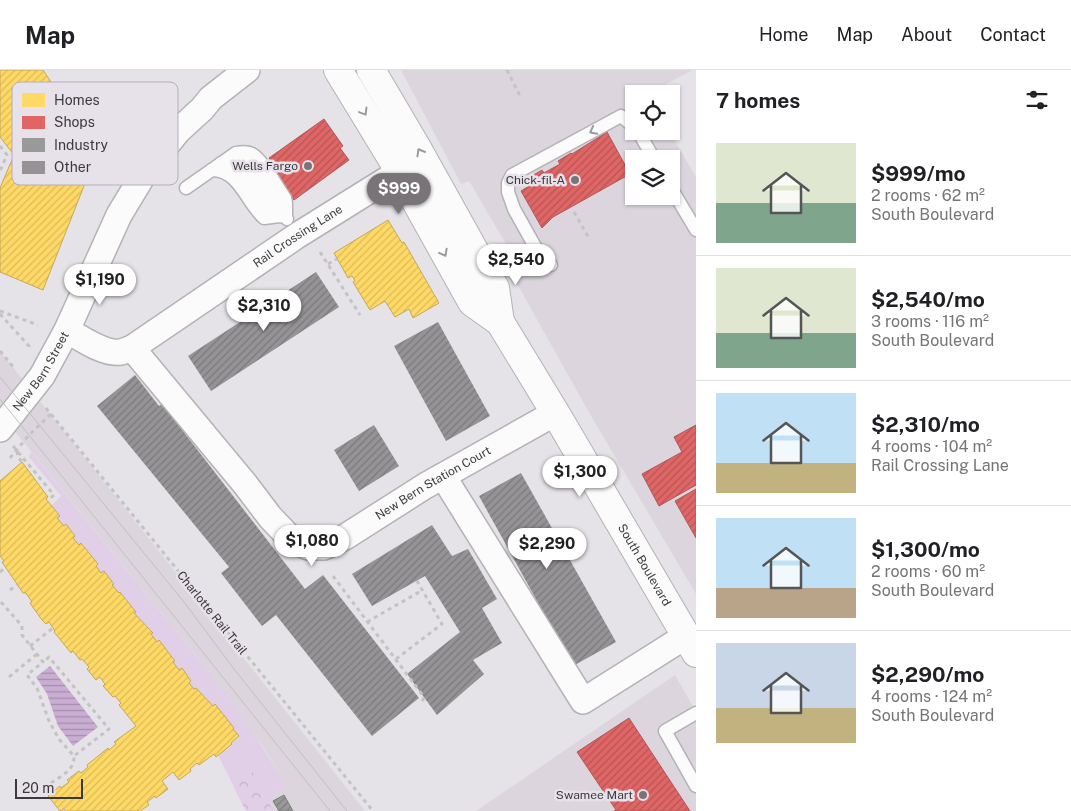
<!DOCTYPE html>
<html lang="en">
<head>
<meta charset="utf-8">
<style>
  body { margin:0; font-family:"Public Sans",sans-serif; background:#f6f6f6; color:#202124; height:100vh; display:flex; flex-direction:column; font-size:19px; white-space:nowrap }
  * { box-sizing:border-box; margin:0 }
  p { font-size:16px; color:#757577 }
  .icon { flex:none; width:28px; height:28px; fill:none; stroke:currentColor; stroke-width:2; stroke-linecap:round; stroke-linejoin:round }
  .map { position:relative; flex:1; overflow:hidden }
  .side { display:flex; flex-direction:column; background:#fff; width:375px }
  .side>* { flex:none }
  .tools { position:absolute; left:625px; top:15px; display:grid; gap:10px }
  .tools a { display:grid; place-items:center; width:55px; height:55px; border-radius:0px; background:#fff; box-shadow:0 1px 4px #0004; font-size:25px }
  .scale { position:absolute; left:15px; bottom:12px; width:68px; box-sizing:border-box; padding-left:5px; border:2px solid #3c393c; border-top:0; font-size:14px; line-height:18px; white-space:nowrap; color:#3c393c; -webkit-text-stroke:4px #e7e1ea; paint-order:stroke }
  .price { position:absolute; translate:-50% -42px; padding:0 11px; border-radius:18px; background:#fff; color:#222; font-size:16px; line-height:32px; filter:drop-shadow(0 1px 2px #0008) }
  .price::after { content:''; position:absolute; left:50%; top:30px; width:15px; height:11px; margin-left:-8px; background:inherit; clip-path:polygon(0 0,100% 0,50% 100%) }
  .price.selected { background:#787478; color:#fff }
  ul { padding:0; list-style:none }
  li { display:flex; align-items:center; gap:15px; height:125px; padding:0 20px }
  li+li { border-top:1px solid #e0e0e0 }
  li span { display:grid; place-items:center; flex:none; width:140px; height:100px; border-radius:0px; color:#555 }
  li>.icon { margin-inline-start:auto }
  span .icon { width:60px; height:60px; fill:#fffc; stroke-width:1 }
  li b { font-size:21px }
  h2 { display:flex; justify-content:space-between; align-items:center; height:60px; padding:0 20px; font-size:21px }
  header { display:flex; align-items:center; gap:30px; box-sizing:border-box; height:70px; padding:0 25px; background:#fff; border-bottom:1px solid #e0e0e0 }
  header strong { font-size:24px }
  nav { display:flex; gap:28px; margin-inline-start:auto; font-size:18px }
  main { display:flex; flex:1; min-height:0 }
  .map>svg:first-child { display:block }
  .built { fill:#dcd5de; fill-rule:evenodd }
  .grass { fill:#e1cfe7 }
  .forest { fill:url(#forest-crowns) }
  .water { fill:url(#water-rules) }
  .homes { fill:url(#homes-hatch); stroke:#c4a959 }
  .shops { fill:url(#shops-hatch); stroke:#af5859 }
  .industry { fill:url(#industry-hatch); stroke:#7d7c7d }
  .building { fill:url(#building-hatch) }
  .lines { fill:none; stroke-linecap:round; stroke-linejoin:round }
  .lane-casing { stroke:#b4b2b5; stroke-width:15 }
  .street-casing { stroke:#b4b2b5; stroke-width:28 }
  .secondary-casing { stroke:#b4b2b5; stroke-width:30 }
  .path { stroke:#c3c3c4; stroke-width:3; stroke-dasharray:4 4; stroke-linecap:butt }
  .lane { stroke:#fbfbfc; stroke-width:12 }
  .street { stroke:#fbfbfc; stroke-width:25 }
  .secondary { stroke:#fbfbfc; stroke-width:28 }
  .tram { stroke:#c0bfc0; stroke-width:1 }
  .oneway { stroke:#9c9a9c }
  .poi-dot { fill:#787478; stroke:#e7e1ea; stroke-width:2 }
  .labels { text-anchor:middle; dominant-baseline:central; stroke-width:5; stroke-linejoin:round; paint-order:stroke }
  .poi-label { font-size:12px; fill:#3c393c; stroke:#e7e1ea; text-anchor:end }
  .street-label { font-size:12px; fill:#3c393c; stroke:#e7e1ea }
  .key { fill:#e7e1ea; stroke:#b4afb6; stroke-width:1 }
  .key-label { font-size:14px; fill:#3c393c }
</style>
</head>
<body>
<header>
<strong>Map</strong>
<nav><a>Home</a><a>Map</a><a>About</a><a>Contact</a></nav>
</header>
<main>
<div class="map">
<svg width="696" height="741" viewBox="0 0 696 741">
  <defs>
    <pattern id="forest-crowns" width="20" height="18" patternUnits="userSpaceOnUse" patternTransform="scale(1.25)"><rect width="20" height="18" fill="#e1cfe7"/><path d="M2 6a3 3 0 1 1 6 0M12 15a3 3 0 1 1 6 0" fill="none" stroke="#c2b2c7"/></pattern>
    <pattern id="water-rules" width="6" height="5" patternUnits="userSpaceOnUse" patternTransform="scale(1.25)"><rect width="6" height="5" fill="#c9add2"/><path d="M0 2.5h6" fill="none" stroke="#a48eac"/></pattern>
    <pattern id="homes-hatch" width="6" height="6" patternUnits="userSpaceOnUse" patternTransform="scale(1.25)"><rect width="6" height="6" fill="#ffd966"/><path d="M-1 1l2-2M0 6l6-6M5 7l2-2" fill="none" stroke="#dbbb59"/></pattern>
    <pattern id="shops-hatch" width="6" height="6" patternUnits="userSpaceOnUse" patternTransform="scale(1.25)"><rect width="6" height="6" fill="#e06666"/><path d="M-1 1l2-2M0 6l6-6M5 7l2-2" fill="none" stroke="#b75555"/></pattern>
    <pattern id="industry-hatch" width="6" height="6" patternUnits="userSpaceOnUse" patternTransform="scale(1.25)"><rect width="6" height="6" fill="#999"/><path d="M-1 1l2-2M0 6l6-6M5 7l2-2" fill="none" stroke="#7e7e7e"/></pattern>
    <pattern id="building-hatch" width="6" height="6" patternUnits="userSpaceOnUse" patternTransform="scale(1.25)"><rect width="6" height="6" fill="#969397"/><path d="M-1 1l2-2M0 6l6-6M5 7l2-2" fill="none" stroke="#7c797c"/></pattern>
  </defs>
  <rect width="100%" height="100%" fill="#e6e3e8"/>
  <path class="built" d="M401,0H693L647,24H634V61H669L696,107V524L587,339L510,201L519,196L469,111L461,114ZM634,89H671V126H634Z
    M0,282L12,296L365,741H273L270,731L272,726L278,722L285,712L265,680L213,607L0,343Z
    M675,605L696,642V741H476Z"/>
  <path class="grass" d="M31,382L213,607L242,646L285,712C280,726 265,723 273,741H246L218,685L239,667L233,659L234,658L215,634L213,636L197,618L194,619L189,613L191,611L182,598L179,600L173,592L175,591L159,570L157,572L151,564L153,562L134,543L136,542L121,522L119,523L112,515L114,513L104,501L101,503L96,496L98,494L82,473L79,475L73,468L75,465L66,454L64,456L57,448L59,446L51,436L61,426L29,387Z"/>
  <path class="forest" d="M252,701L272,738L273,741H246L234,718Z"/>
  <path class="water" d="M50,596L98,657L73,676L58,656L47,624L36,607Z"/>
  <path class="homes" d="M0,0H43L57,21L65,13L104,65L43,220L0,202V118L14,85L0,67Z
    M388,150L402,173L404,172L439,233L413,248L409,239L395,247L385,231L370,240L353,212L355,211L352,206L348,208L334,183Z
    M22,392L48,427L46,429L60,446L57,448L64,456L66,454L75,466L73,468L79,475L81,473L98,494L96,496L101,503L104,501L114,514L112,515L119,523L120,522L136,542L134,543L153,563L151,564L157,572L159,570L175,591L173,592L179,600L182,598L191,611L189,613L194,619L196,618L213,636L215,634L234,658L233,659L239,666L231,673L232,674L216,687L214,684L199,695L197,693L190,699L191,701L179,710L173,702L162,711L168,719L156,728L155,726L147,732L149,735L140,741H66L64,739L60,741L48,726L60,716L61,718L69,712L67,710L79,701L81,703L88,697L87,695L108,678L109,680L116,674L114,672L136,656L119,635L121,633L115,626L113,627L103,616L105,614L100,607L96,610L87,599L89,597L82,589L80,590L73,581L71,583L54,562L55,561L49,552L46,554L42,550L30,533L32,532L26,523H23L2,492L4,491L0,486V411Z"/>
  <path class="shops" d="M324,49L343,76L340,78L349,90L294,130L287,121L244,126L279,101L269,88Z
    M607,62L630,104L553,147L542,158L521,121L534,113L530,107L542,100L544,103L560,94L558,91L571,83L572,84Z
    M696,355V415L659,436L642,404L682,382L674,367Z
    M696,419V468L675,431Z
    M629,648L690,741H614L616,740L577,682Z"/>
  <path class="industry" d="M284,725L293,741H279L273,731Z"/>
  <path class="building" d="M316,202L339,237L211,321L188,286Z
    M438,252L490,346L446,371L394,276Z
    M135,305L159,336L162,334L305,519L323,505L419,628L372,666L276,545L262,556L221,503L229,497L97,336Z
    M374,355L399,396L359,421L334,380Z
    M521,403L616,572L573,596L479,426Z
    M432,455L452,486L468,479L497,529L482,538L502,573L473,590L484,604L437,645L407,604L460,562L425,506L372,536L352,504Z"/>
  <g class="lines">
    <defs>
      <path id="lane" d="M638,61L654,89
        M231,87L244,89L251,96L287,149
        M221,93C247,91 253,126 269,140C272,143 276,144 280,146
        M211,100C239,99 246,132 264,148L280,146L286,147
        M186,118L236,83C241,82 247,81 252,84C263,90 277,117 285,128L286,133V147
        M671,118L696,160
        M551,195L538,182L514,139L508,122V113L512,105L621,46L634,57
        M696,643L665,661L696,716"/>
      <g id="street">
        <path id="s1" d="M67,260C80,268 105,285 121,282C125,281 129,279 132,278L298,165L399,102"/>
        <path id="s2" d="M132,278L245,414L270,447L291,469L308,477H324L345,467L425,416L555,343"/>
        <path id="s3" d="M0,359L42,306L67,260L119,145L145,102L178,61L202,39L211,28L247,0"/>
        <path d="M443,406L583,631L686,566"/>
      </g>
      <g id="secondary">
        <path id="s4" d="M338,0L394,92L472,232L500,252L559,349L696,583"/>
        <path d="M371,0L417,78L495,218L500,252"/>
      </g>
    </defs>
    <use href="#lane" class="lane-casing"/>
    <use href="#street" class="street-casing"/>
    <use href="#secondary" class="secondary-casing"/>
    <path class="path" d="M507,0L520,26
      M0,76L7,85L0,101
      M574,142L590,170
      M320,182L360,245
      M328,194L337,189
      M0,241L38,255
      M0,244L29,276L28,279
      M0,281L15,299
      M46,338L373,741
      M13,376L54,425L47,431
      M17,381L18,387L22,392
      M10,388L29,365L51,344
      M0,502L6,497
      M333,506L424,627L422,633
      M10,520L17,515
      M1,532L22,556V565L43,592L27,605L37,618L49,651L59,669L74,686L109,659L49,587L43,592
      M367,552L421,521
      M30,576L53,558
      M396,589L442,554L417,511
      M9,607L37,584
      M51,713C61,706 75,700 74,686"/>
    <use href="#lane" class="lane"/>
    <use href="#street" class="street"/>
    <use href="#secondary" class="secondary"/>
    <path class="tram" d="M0,307L184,532L234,599L347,741
      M0,329L330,741"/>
  </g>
  <defs><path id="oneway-chevron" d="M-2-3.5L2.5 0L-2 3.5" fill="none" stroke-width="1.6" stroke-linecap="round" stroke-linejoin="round" transform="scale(1.25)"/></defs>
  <g class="oneway">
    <use href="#oneway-chevron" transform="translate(364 42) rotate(59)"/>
    <use href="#oneway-chevron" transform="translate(593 61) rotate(152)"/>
    <use href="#oneway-chevron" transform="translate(420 82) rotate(-120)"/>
    <use href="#oneway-chevron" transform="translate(444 183) rotate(61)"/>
  </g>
  <g class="poi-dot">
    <circle cx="308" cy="96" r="5"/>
    <circle cx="575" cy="110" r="5"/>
    <circle cx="643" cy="725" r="5"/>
  </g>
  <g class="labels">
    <g class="poi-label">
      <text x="298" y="96">Wells Fargo</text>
      <text x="565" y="110">Chick-fil-A</text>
      <text x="633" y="725">Swamee Mart</text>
    </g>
    <g class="street-label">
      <text stroke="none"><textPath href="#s1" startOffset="271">Rail Crossing Lane</textPath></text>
      <text stroke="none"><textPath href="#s3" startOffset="71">New Bern Street</textPath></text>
      <text stroke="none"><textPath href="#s2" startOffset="410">New Bern Station Court</textPath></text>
      <text stroke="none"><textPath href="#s4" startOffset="585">South Boulevard</textPath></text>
      <text transform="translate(212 543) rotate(51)">Charlotte Rail Trail</text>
    </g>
  </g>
  <rect x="12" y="12" width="166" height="103" rx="8" class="key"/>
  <rect x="22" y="23" width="23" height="14" fill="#ffd966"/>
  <rect x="22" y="46" width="23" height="13" fill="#e06666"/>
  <rect x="22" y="68" width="23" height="14" fill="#999"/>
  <rect x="22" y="91" width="23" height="13" fill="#969397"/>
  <g class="key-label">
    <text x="54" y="35">Homes</text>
    <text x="54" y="57">Shops</text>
    <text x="54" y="80">Industry</text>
    <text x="54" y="102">Other</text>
  </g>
</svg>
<div class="tools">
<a><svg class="icon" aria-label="locate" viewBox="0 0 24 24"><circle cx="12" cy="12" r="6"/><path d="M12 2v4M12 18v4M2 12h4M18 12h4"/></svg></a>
<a><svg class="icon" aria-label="layers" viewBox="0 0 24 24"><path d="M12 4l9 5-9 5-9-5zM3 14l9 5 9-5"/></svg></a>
</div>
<div class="scale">20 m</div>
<b class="price selected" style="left:399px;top:145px">$999</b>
<b class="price" style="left:516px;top:216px">$2,540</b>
<b class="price" style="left:100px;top:236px">$1,190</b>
<b class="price" style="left:264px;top:262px">$2,310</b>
<b class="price" style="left:580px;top:428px">$1,300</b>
<b class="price" style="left:312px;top:497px">$1,080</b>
<b class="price" style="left:547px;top:500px">$2,290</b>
</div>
<section class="side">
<h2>7 homes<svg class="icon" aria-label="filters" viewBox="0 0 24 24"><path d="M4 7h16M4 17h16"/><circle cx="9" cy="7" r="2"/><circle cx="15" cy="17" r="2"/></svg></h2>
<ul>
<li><span style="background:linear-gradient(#dfe7d0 60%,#7fa58c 0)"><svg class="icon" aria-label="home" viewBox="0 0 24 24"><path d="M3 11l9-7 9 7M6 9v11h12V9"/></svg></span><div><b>$999/mo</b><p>2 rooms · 62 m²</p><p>South Boulevard</p></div></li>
<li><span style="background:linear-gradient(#dfe7d0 65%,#7fa58c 0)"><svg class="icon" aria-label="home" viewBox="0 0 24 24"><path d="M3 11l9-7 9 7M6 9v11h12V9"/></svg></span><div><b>$2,540/mo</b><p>3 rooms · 116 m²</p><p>South Boulevard</p></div></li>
<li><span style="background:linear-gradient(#bfe0f5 70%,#c2b280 0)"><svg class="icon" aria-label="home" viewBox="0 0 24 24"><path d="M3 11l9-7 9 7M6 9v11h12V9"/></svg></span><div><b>$2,310/mo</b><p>4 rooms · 104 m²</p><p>Rail Crossing Lane</p></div></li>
<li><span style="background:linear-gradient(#bfe0f5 70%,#b9a48a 0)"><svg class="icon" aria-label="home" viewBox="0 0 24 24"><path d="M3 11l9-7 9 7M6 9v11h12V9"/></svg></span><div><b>$1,300/mo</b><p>2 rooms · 60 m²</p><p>South Boulevard</p></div></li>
<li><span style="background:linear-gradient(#c9d6e8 65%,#c2b280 0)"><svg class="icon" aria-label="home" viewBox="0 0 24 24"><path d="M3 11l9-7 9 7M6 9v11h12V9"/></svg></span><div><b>$2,290/mo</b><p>4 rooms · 124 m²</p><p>South Boulevard</p></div></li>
</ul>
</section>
</main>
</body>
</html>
